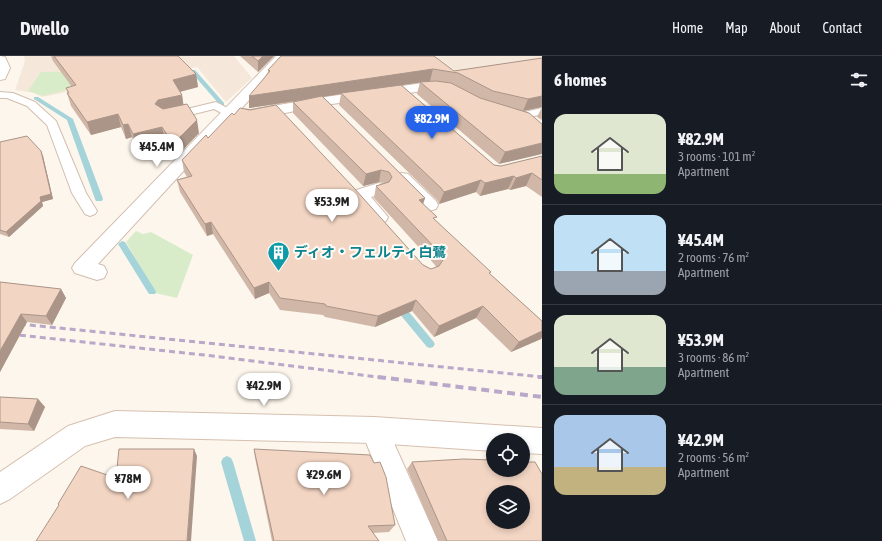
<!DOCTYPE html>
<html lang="en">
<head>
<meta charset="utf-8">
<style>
  body { margin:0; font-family:"Asap Condensed","Noto Sans JP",sans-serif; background:#20242c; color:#f1f3f6; height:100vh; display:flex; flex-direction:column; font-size:15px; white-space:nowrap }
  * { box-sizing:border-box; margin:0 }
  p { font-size:13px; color:#9ea1a6 }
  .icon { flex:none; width:22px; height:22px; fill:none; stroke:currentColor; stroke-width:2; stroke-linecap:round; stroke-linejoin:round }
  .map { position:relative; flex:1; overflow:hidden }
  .side { display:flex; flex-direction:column; background:#171b24; width:340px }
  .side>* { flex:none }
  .tools { position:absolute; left:486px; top:377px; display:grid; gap:8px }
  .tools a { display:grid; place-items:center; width:44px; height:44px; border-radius:50%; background:#171b24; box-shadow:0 2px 6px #0003; font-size:20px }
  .price { position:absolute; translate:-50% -34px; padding:0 9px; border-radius:14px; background:#fff; color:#222; font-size:13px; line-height:26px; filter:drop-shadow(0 1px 2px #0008) }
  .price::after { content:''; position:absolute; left:50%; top:24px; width:12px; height:9px; margin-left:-6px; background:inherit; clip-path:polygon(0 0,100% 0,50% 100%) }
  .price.current { background:#2563eb; color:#fff }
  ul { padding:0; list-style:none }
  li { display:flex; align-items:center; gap:12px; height:100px; padding:0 12px }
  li+li { border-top:1px solid #363941 }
  li span { display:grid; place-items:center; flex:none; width:112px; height:80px; border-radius:12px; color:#555 }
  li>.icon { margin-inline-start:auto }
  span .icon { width:48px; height:48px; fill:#fffc; stroke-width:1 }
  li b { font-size:17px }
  h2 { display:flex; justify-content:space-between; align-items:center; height:48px; padding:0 12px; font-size:17px }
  header { display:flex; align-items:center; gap:24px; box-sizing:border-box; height:56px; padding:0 20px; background:#171b24; border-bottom:1px solid #363941 }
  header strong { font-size:19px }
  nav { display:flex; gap:22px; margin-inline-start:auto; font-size:14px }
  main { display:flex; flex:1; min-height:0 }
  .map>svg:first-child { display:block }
  .residential { fill:#f5e8da }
  .green { fill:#d8ecc9 }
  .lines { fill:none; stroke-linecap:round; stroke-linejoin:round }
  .stream { fill:#a5d3da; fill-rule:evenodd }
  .lane-casing { stroke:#d1beb0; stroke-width:2 }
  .street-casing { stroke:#d1beb0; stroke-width:2 }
  .secondary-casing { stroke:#d6c0b0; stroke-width:2 }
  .lane { fill:#fff; fill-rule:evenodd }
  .street { fill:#fff; fill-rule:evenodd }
  .secondary { fill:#fff; fill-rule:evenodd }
  .rail-far1 { stroke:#b9a8c9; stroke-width:3; stroke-dasharray:6 4; stroke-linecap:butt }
  .rail { stroke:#b9a8c9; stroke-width:4; stroke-dasharray:8 5; stroke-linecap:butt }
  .wall { fill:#d1b7a8 }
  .shaded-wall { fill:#aa9588 }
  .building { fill:#f3d5c3; stroke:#aa9588; fill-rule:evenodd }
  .labels { text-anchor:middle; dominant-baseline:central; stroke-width:4; stroke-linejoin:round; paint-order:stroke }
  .culture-label { font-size:14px; font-weight:bold; fill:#0d838f; stroke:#fffaf3; text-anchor:start }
</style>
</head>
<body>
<header>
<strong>Dwello</strong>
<nav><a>Home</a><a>Map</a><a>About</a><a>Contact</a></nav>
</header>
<main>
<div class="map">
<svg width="542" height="485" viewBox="0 0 542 485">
  <rect width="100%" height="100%" fill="#fdf6ec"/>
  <path class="residential" d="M24,0H234L252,22L226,46L197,11L42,41L34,37L15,34L25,5Z
    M436,0H542V60L536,61L466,23Z"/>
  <path class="green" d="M137,15L43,40L28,35L41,16Z
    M136,175L143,178L151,176L193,199L177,242L155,237L126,186Z"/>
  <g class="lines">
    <path class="stream" d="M191,14H195L224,47V49H220L191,16Z
      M34,41H38L73,63L103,143L102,145H96L95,143L67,64L34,43Z
      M122,185L125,186L155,234L156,236L155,238H149L118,188Z
      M397,244L400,245L433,285L435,288L433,291L430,292L427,291L394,251L392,248L394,245Z
      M227,400L231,402L233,406L256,485H244L221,406L223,402Z"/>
    <defs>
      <path id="lane" d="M0,36L13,37L35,46L56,65L86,137L97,155L95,158L90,160L85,158L72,137L47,69L27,50L7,42H0Z
        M216,46L233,55L235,57L233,59H225L214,53L170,64L166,62L164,60L166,58Z
        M542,52V58L520,64L516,62L514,60L516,58Z"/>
      <path id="street" d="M276,0H289L241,53L250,54L325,41L430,26L453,30L455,33L453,36L448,37L430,34L325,49L250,64L234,60L98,208L104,210L107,216L104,222L97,224L75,217L72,212L75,207Z
        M402,117L408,118L436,145L438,149L436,153L429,155L422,153L396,126L393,122L396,118Z
        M379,127L385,129L388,133L385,137L371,141L388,161L386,165L379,167L372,165L350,139L353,135Z
        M374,361L384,365L438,485H406L361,374L364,365Z"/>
      <path id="secondary" d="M0,0L5,1L10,12L5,23L0,24Z
        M115,355L374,361L542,372V398L523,397V384H493V395L374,387L115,381L85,390L10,443L0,448V416L68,370Z"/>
    </defs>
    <use href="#lane" class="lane-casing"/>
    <use href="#street" class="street-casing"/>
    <use href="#secondary" class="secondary-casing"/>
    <use href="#lane" class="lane"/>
    <use href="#street" class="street"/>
    <use href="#secondary" class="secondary"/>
    <path class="rail-far1" d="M0,266L542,321
      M0,277L213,300L386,322"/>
    <path class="rail" d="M378,321L542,341
      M538,321H542"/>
  </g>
  <path class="wall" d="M51,0H178L196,18L198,31L180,36L182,39L183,48L199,77L175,102L165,85L137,91L132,81L126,83L121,71L91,79L71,50L67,37H68L66,32L72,31L53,5Z
    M240,0H274L258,16Z
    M434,0L454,15L542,2V64L537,61L542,51L523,55L529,57L499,108L417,38L420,26L433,25H430L401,29L494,109L501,110L542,100V141L526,130L510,134L508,133L480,140L476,136L439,148L437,144L339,49L341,38L323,41L425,142L423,148L435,164L490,218L542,265V281L541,283L511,296L476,262L434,281L412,255L375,271L325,261L323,259L280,254L269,237L255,243L213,178L207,180L180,136L177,124L187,121L184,116L182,104L234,59L423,209L431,213L436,211L435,209L374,142L376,130L384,127L379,126L363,130L293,57V46L249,52L268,16V14Z
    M0,86L43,100L53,143L42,146L43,150L9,181L0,178Z
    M0,226L61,233L66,242L52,269L27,266L0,316Z
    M0,341L38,343L45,351L34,375L0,373Z
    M254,393L395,469L389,476L373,477L379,485H272L255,402Z
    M412,406L542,485H438L407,413Z"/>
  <path class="shaded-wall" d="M263,0H274L258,16V5Z
    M433,13L430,25L342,38L341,37V38L249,52V40Z
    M196,18L198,31L175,37L173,24Z
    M182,39L184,52L161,58L155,48L158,44Z
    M542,40V51L523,55L528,43Z
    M118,58L121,71L91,79L87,66Z
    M197,64L199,77L175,102L173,88Z
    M128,68L132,81L126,83L123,69Z
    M162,71L165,85L137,91L133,78Z
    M542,87V98L499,108L505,96Z
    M41,95L43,100L53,143L42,146L43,150L9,181L6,176L40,141Z
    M381,114L379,126L363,130L366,118Z
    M532,117L526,130L510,134L516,122Z
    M514,120L508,133L480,140L485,127Z
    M481,124L476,136L439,148L444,136Z
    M425,142L421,154L419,144Z
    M211,166L213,178L207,180L205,168Z
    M269,226V237L255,243L254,232Z
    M61,233L66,242L52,269L46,260Z
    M416,244L412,255L375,271L378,260Z
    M483,250L476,262L434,281L439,270Z
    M21,258L27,266L0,316V295Z
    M542,275V281L541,283L511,296L519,286Z
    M38,343L45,351L34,375L28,368Z
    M194,393L197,400L191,485H187Z"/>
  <path class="building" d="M54,0H178L196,18L173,24L182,39L158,44L155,48L163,53L187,48L197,64L173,88L162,71L133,78L128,68L123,69L118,58L87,66L67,37H69L66,32L76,29Z
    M252,0H263L258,5Z
    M281,0H434L454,15L542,2V40L528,43L493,35L458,17L433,13L249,40L270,15L268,14Z
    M436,25L451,27L480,42L529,57L542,68V87L505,96L420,26Z
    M401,29L494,109L501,110L542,100V124L532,117L516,122L514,120L485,127L481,124L444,136L441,132L341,37Z
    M322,40L425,142L419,144L437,161L433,162L491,216L489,217L542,265V275L519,286L483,250L439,270L416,244L378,260L326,250L325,248L280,242L269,226L254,232L211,166L205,168L177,124L192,120L182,104L206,79L208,82L232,57L234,59L240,52L250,54L276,49L354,132L423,209L431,213L439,210L443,204L440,197L376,130L389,126L392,121L389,116L381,114L366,118L293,46Z
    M27,80L41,95L51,138L40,141L41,145L6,176L0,174V86Z
    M0,226L61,233L46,260L21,258L0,295Z
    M0,341L38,343L28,368L0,366Z
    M119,393H194L187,485H36L59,449L58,448L81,410L116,422Z
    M254,393L370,399L374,407L380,406L386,421L395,469L368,470L379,485H274Z
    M464,403L493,404V414H523V406H535L542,418V485H447L412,406ZM493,436H523V466H493Z"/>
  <defs>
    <symbol id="building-pin" viewBox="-11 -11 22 30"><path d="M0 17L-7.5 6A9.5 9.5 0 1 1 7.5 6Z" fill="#0f9aa8" stroke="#fffaf3"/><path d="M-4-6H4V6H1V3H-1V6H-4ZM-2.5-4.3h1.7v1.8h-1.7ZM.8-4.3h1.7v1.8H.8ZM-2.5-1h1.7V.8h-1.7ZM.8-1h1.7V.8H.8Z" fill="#fff"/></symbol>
  </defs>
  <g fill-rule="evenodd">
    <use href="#building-pin" x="266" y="184" width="25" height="34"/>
  </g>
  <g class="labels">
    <g class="culture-label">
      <text x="294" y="196">ディオ・フェルティ白鷺</text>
    </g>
  </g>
</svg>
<div class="tools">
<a><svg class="icon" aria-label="locate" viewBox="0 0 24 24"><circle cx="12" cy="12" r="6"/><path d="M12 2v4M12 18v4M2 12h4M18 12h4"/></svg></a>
<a><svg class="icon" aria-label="layers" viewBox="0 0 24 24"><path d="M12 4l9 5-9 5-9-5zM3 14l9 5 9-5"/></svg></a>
</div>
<b class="price current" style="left:432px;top:84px">¥82.9M</b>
<b class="price" style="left:157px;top:112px">¥45.4M</b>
<b class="price" style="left:332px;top:167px">¥53.9M</b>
<b class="price" style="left:264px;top:351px">¥42.9M</b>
<b class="price" style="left:324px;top:440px">¥29.6M</b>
<b class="price" style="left:128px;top:444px">¥78M</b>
</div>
<section class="side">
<h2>6 homes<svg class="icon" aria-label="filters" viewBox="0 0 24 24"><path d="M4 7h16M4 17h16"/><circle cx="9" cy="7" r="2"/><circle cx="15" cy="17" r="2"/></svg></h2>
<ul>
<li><span style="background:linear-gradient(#dfe7d0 75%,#8fb573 0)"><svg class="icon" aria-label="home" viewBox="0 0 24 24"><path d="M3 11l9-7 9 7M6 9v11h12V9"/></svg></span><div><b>¥82.9M</b><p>3 rooms · 101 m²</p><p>Apartment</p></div></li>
<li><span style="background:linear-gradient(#bfe0f5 70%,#9aa5b1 0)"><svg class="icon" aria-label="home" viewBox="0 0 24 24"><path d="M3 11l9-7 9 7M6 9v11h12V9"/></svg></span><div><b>¥45.4M</b><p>2 rooms · 76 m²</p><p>Apartment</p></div></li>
<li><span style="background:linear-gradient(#dfe7d0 65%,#7fa58c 0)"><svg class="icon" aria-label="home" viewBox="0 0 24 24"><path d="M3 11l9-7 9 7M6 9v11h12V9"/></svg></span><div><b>¥53.9M</b><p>3 rooms · 86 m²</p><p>Apartment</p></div></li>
<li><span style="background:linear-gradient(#a9c7e8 65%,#c2b280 0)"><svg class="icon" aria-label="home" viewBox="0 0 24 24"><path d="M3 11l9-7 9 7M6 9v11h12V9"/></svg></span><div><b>¥42.9M</b><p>2 rooms · 56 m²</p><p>Apartment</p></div></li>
</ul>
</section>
</main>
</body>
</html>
